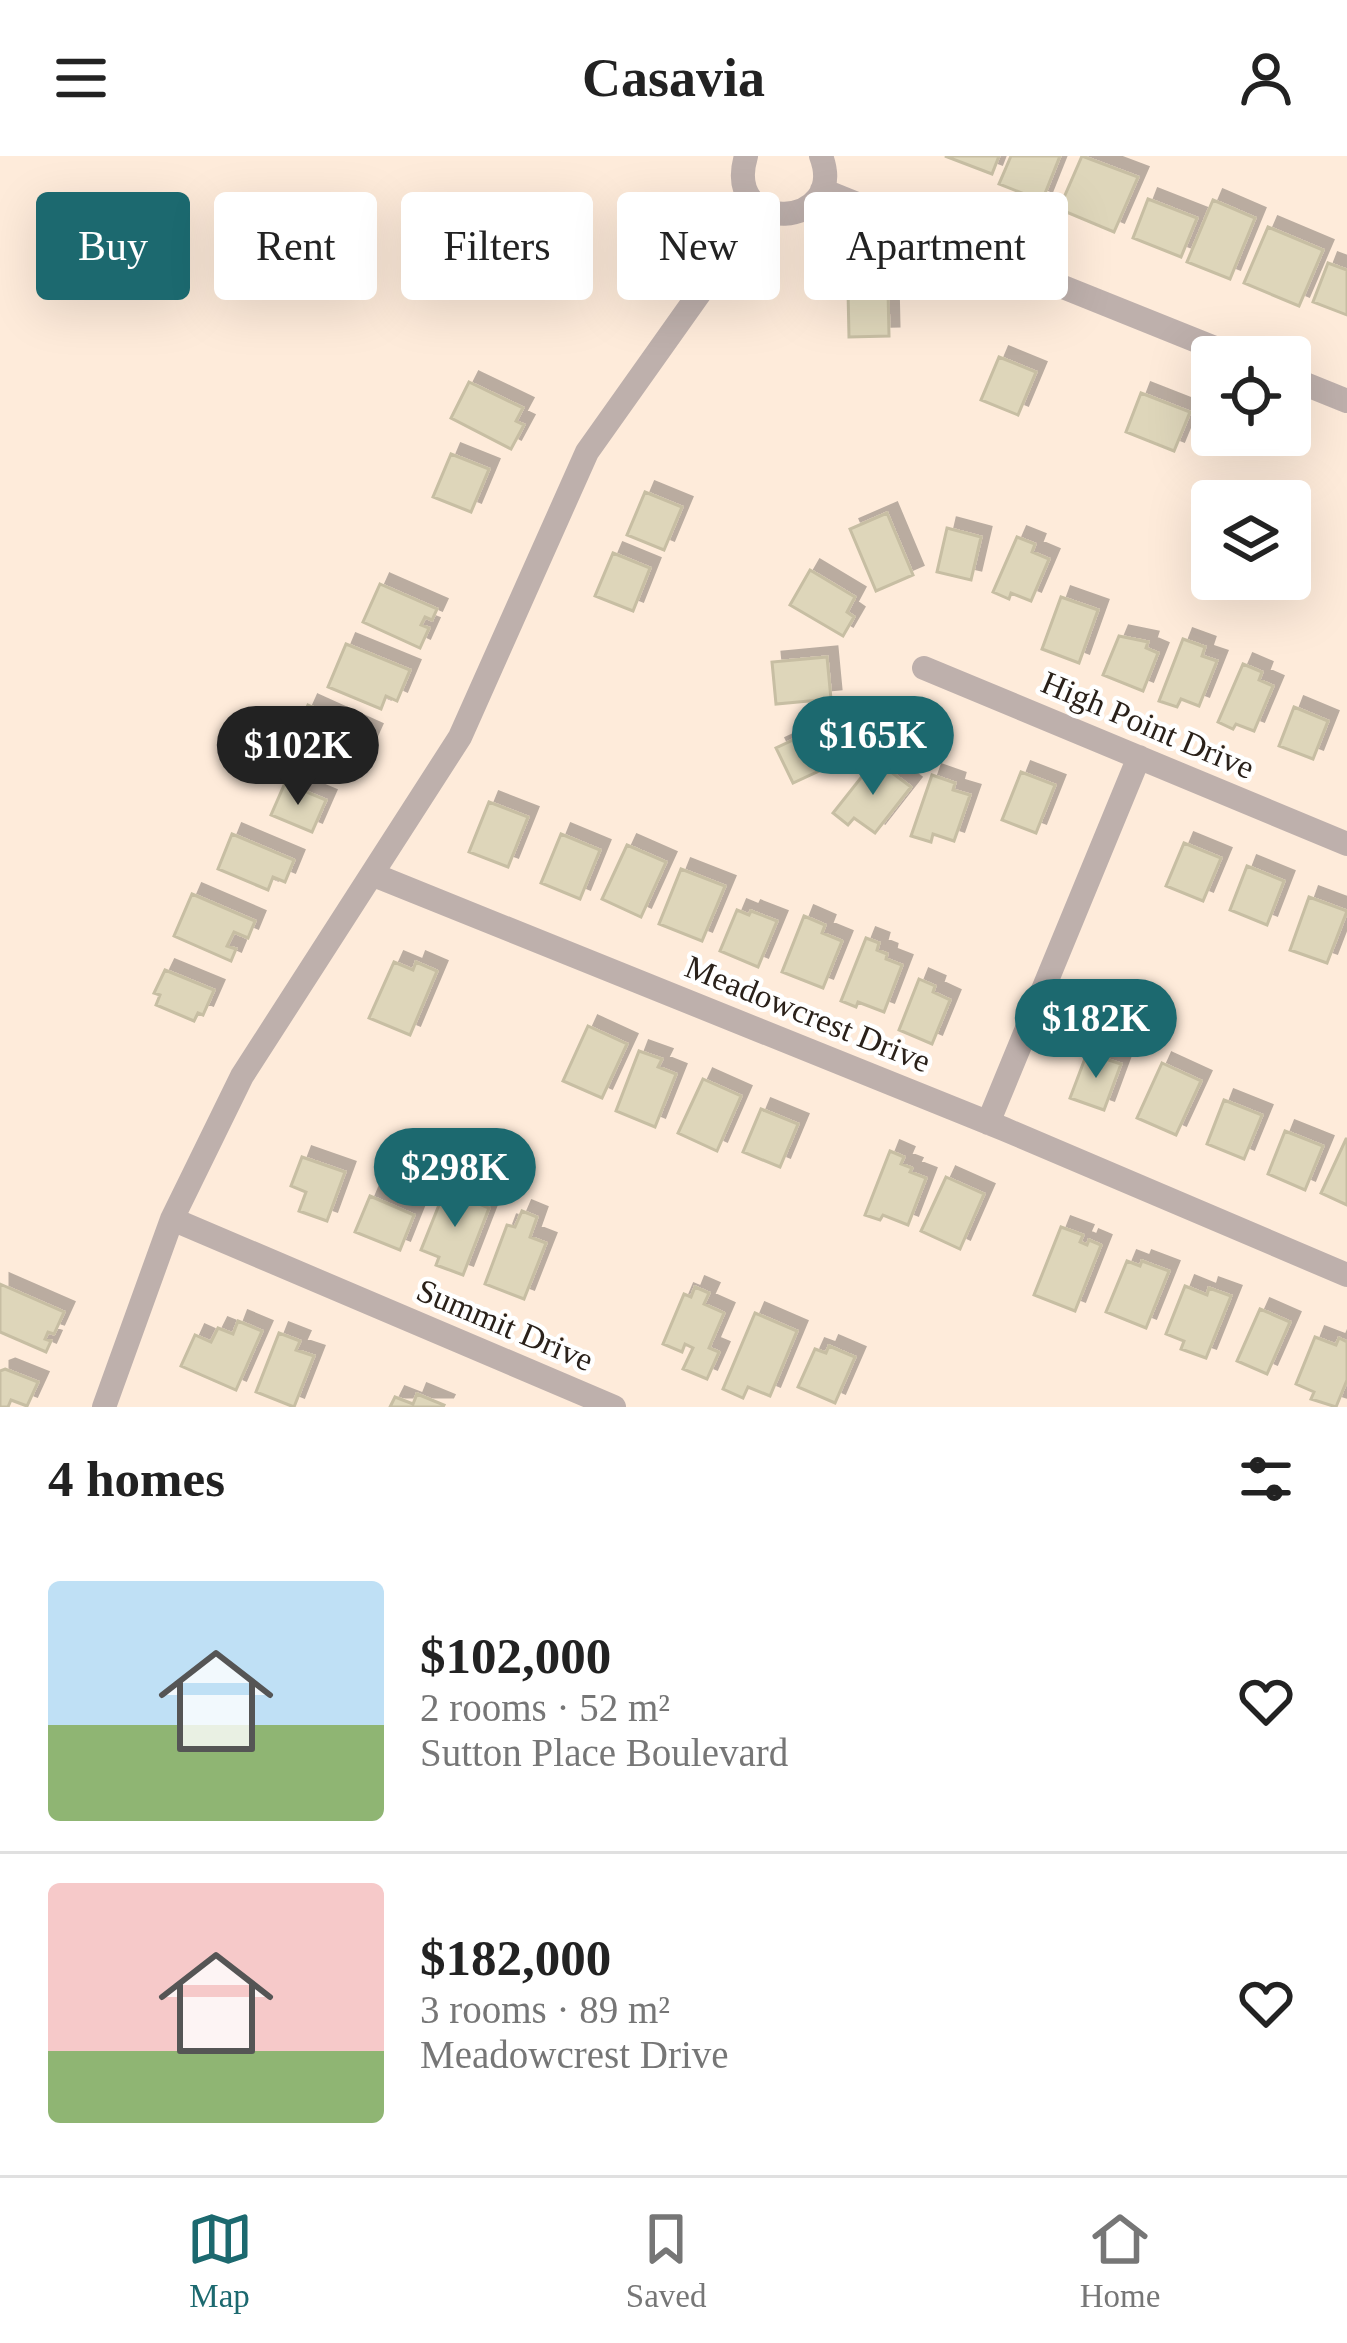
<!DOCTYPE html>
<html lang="en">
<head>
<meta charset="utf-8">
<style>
  body { margin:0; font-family:"Times New Roman",serif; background:#f6f6f6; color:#222; height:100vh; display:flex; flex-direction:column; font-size:45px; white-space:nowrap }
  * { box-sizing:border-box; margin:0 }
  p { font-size:39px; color:#767676 }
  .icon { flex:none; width:66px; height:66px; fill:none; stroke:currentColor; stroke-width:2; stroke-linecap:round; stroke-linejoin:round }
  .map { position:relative; height:1251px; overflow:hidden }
  .side { display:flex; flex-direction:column; background:#fff; flex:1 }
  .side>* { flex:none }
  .guide { position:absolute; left:36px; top:36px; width:1275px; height:108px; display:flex; gap:24px }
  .buttons { position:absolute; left:1191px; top:180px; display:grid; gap:24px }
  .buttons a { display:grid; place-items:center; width:120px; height:120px; border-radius:12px; background:#fff; box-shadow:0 12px 48px #0002; font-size:60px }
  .price { position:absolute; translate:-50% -102px; padding:0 27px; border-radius:42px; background:#1c696f; color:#fff; font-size:39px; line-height:78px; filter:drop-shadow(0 3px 6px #0008) }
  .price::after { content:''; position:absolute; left:50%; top:72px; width:36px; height:27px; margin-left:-18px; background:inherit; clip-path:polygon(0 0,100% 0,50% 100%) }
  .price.on { background:#222; color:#fff }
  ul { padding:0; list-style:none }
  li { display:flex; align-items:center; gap:36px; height:300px; padding:0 48px }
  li+li { border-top:3px solid #e0e0e0 }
  li span { display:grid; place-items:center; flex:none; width:336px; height:240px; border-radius:12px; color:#555 }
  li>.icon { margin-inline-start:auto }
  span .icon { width:144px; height:144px; fill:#fffc; stroke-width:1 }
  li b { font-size:51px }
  h2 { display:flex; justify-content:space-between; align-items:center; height:144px; padding:0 48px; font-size:51px }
  .chip { padding:0 42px; border-radius:12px; background:#fff; box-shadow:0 12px 48px #0002; font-size:42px; line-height:108px }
  .chip.on { background:#1c696f; color:#fff }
  header { display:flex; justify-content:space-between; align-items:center; height:156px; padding:0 48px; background:#fff; font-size:54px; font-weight:700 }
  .dock { display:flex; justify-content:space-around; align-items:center; height:168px; border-top:3px solid #e0e0e0; background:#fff; font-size:33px; color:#767676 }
  .dock a { display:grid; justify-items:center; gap:6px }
  .dock .on { color:#1c696f }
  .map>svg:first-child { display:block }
  .building { fill:#ded6ba; stroke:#c7bea3; stroke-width:3; filter:url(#shadow) }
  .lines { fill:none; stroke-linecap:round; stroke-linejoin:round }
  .street { stroke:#beb0ac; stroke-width:24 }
  .labels { text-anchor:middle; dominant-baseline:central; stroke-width:9; stroke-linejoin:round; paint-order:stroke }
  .street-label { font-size:33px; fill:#2a211a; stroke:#fff }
</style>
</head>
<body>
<header><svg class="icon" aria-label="menu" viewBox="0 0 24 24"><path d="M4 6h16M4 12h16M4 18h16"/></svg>Casavia<svg class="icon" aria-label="person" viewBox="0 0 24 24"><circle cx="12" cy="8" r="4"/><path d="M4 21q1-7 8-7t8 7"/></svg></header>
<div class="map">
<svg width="1347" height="1251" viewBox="0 0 1347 1251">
  <defs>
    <filter id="shadow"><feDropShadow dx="10" dy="-10" stdDeviation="0" flood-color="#0004"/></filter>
  </defs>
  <rect width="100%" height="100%" fill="#feebda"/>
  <path class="building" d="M945,0H999L992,18Z
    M1011,0H1060L1042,45L999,28Z
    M1082,0L1138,21L1114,76L1059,53Z
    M1148,43L1197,62L1181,101L1133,82Z
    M1213,44L1255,62L1230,123L1187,106Z
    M1268,71L1323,94L1299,150L1244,127Z
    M1328,107L1347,114V159L1313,146Z
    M888,134L889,180L849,181L848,135Z
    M999,201L1036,216L1018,259L981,244Z
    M469,226L523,252L516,265L524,269L511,293L451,262Z
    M1141,237L1190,256L1174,295L1126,276Z
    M451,298L489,313L471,356L433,341Z
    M645,336L682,351L664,394L627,379Z
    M887,357L913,419L876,435L850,373Z
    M947,372L981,381L971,424L937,416Z
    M1017,381L1035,388L1032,396L1049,403L1031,445L1011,437L1009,443L993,436Z
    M613,397L650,412L633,455L595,440Z
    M810,414L855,441L847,456L854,461L843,480L790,449Z
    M380,428L437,453L432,464L425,461L421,469L429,472L420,492L363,466Z
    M1061,441L1098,454L1079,507L1042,493Z
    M1119,480L1148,486L1146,492L1158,497L1143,535L1103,519Z
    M1183,483L1205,491L1202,500L1217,505L1199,550L1181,543L1177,551L1159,545Z
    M346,488L410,514L397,545L386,540L381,553L328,531Z
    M827,501L831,543L776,548L772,506Z
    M1243,508L1262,516L1259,524L1273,530L1254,575L1236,568L1233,573L1218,566Z
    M308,549L372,578L362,600L349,595L344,608L292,585Z
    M1294,551L1328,565L1313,603L1279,590Z
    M844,560L854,583L839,590L845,603L793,627L776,592Z
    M875,604L911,631L875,677L854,662L848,669L833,657Z
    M1021,616L1055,629L1036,677L1002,664Z
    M932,619L955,627L953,634L970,639L954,685L933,678L931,686L911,680Z
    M285,627L326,644L312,676L271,659Z
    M489,646L528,661L508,711L469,696Z
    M232,678L294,704L285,726L273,721L268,734L218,713Z
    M561,678L600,694L580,743L541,727Z
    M1184,687L1221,702L1203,745L1166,730Z
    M627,689L666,706L641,761L602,743Z
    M1247,710L1284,725L1267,769L1230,754Z
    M681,713L725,730L702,785L659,768Z
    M192,738L255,765L248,782L234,776L227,790L236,793L231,805L174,780Z
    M1309,741L1347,755L1327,807L1290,794Z
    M737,754L749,759L751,755L777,765L758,811L720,795Z
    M804,760L825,769L822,777L842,785L823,832L782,816Z
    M866,782L879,787L877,794L887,798L886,803L902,809L884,856L858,846L856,851L841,845Z
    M394,806L413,814L416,806L437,815L410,879L369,862Z
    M165,814L214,834L203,859L198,857L194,865L156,849L160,839L154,837Z
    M919,823L935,830L933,836L950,844L932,888L899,874Z
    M588,870L627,888L602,942L563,925Z
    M639,895L662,903L658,911L676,918L655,971L616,955Z
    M1087,897L1121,908L1104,954L1070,942Z
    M1162,907L1201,925L1176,979L1137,962Z
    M703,923L741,940L717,995L678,977Z
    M1224,944L1262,959L1244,1003L1207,988Z
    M761,953L798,968L780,1011L743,996Z
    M1285,975L1323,990L1305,1034L1268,1018Z
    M1346,983H1347V1049L1321,1037Z
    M890,995L904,1001L901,1008L912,1012L910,1016L926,1022L908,1069L883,1059L880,1064L865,1059Z
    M302,1001L345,1016L327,1065L299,1055L306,1036L291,1030Z
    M946,1021L984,1038L960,1093L921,1075Z
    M447,1029L470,1038L467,1043L489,1052L463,1119L436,1109L439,1101L421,1094Z
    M370,1040L414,1059L400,1094L355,1076Z
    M522,1055L537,1061L530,1081L546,1087L524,1143L485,1128L507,1069L515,1071Z
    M1061,1071L1083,1079L1080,1086L1087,1089L1089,1084L1101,1089L1075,1155L1034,1139Z
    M1127,1105L1140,1110L1142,1105L1169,1115L1146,1172L1106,1156Z
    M0,1128L64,1156L54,1178L48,1176L45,1183L51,1185L46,1196L0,1176Z
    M1185,1130L1207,1139L1209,1132L1231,1140L1206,1202L1181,1193L1184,1185L1166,1178Z
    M695,1131L709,1137L704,1148L724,1157L709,1192L719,1196L707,1223L683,1213L693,1192L685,1188L682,1196L663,1188L684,1138L691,1141Z
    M1260,1153L1290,1166L1267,1218L1237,1205Z
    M755,1157L797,1175L770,1240L748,1231L743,1242L723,1233Z
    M238,1165L262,1175L236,1234L181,1210L195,1179L211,1186L218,1172L233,1178Z
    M279,1177L300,1185L296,1194L314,1200L294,1251L256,1236Z
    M1315,1181L1336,1189L1339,1182L1347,1186V1224L1336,1251L1311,1243L1314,1236L1296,1228Z
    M829,1190L855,1201L835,1247L798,1231L815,1193L826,1197Z
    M5,1213L38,1226L27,1250L11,1244L8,1251H0V1215Z
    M417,1238L444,1249L443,1251H390L395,1241L413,1248Z"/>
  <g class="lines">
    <path class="street" d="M746,0C722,81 849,73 821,0
      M822,34L1237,201
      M1290,222L1347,245
      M924,512L1347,688
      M374,719L1004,973L1347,1119
      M988,967L1139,601
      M172,1063L614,1251
      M104,1251L172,1063L242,920L460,581L587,296L760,52"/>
  </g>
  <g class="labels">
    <g class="street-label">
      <text transform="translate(1148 569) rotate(23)">High Point Drive</text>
      <text transform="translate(808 858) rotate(22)">Meadowcrest Drive</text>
      <text transform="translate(505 1169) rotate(23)">Summit Drive</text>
    </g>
  </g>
</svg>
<div class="buttons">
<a><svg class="icon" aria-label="locate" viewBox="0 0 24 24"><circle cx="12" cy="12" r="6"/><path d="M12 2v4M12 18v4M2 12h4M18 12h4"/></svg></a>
<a><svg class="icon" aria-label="layers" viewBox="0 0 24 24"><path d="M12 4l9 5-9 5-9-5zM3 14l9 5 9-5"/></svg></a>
</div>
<b class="price" style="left:873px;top:642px">$165K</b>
<b class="price on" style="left:298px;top:652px">$102K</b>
<b class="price" style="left:1096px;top:925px">$182K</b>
<b class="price" style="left:455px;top:1074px">$298K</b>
<div class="guide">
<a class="chip on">Buy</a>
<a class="chip">Rent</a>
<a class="chip">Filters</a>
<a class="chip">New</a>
<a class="chip">Apartment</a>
</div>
</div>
<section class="side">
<h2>4 homes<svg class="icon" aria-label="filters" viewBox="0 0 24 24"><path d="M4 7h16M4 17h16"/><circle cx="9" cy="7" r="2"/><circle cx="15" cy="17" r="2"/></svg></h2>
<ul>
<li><span style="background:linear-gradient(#bfe0f5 60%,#8fb573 0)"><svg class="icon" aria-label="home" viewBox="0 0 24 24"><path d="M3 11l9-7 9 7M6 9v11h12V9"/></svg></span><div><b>$102,000</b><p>2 rooms · 52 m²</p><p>Sutton Place Boulevard</p></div><svg class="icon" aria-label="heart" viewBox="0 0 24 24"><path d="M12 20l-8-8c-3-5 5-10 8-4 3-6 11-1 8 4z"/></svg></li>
<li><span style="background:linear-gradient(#f6c9c9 70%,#8fb573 0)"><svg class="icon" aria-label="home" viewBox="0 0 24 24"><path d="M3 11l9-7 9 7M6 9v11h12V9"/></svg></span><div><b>$182,000</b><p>3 rooms · 89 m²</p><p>Meadowcrest Drive</p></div><svg class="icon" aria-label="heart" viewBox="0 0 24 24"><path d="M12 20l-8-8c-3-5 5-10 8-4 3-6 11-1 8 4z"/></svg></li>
</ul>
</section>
<nav class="dock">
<a class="on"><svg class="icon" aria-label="map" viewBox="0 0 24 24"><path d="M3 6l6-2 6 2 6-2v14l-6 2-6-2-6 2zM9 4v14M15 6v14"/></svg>Map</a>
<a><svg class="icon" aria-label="saved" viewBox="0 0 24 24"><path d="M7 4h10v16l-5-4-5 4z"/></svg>Saved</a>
<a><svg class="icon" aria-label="home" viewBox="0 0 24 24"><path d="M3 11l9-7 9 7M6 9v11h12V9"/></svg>Home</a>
</nav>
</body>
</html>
